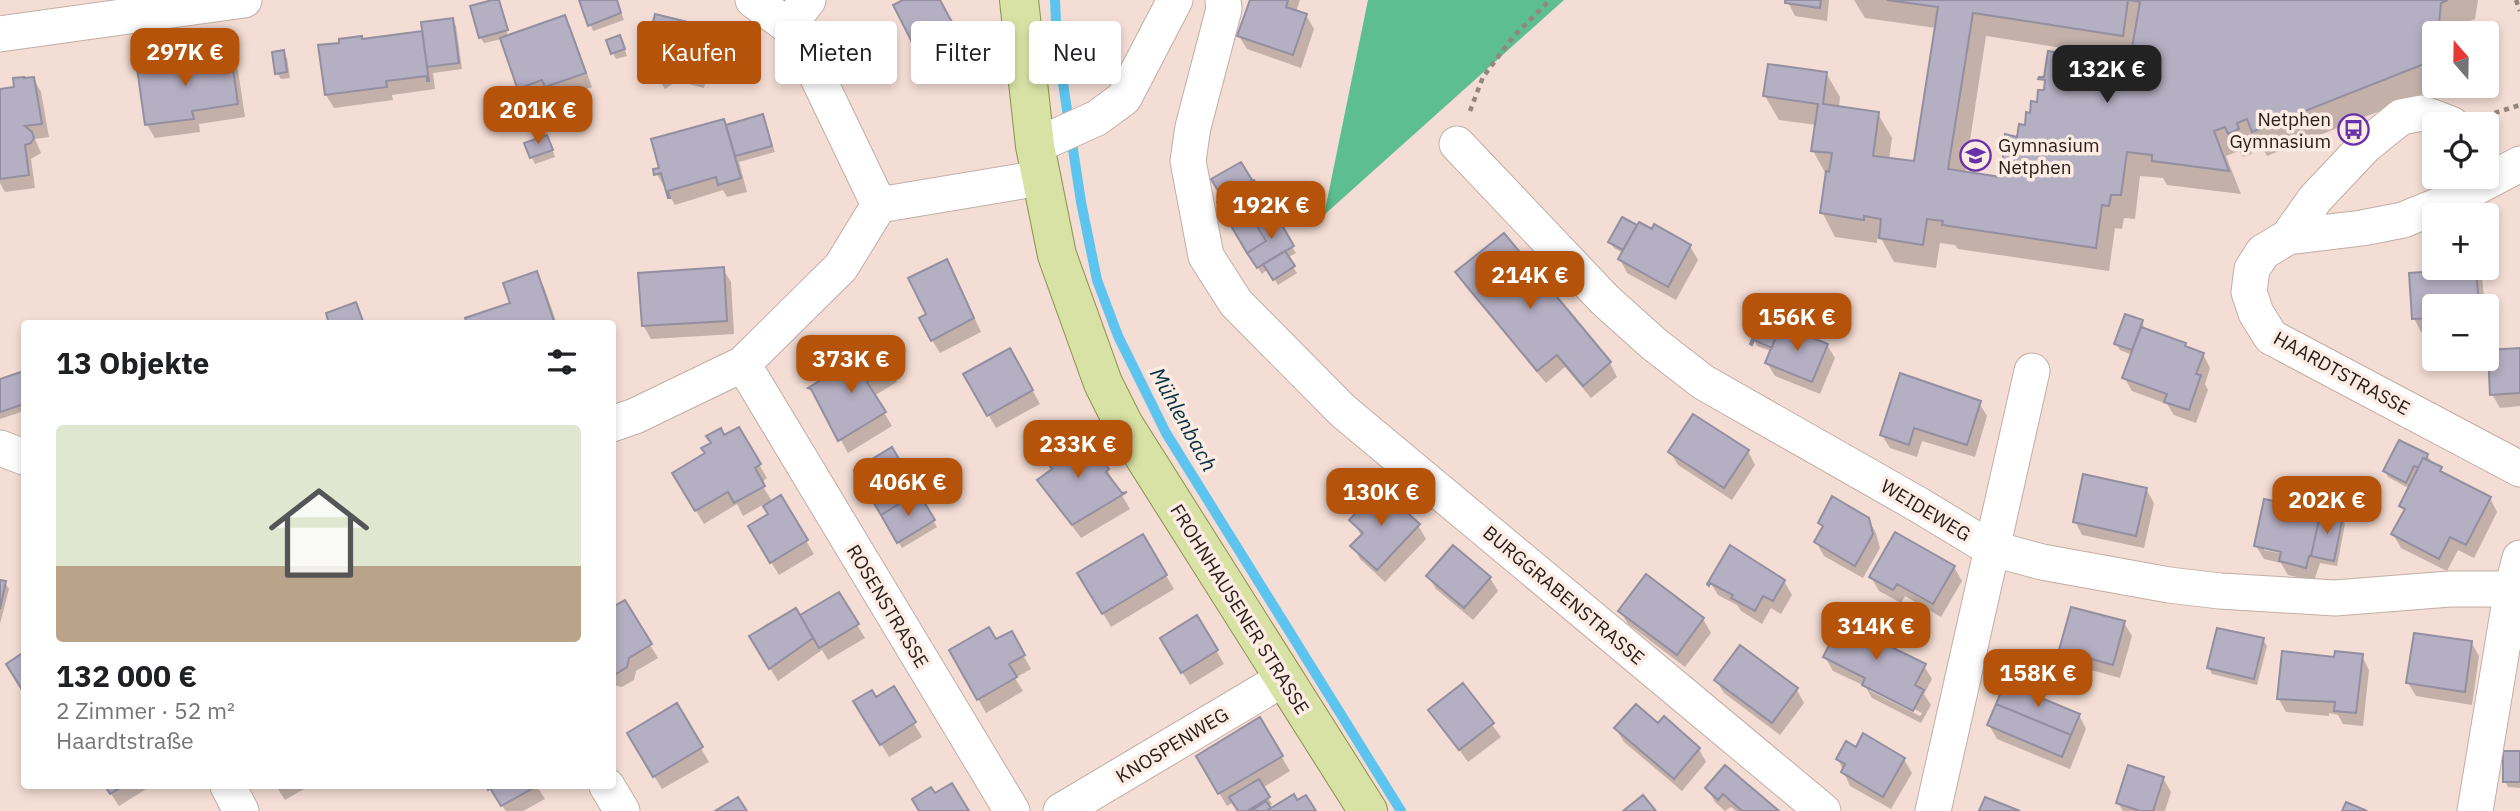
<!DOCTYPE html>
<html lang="de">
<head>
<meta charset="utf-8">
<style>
  body { margin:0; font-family:"IBM Plex Sans",sans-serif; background:#f6f6f6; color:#202124; height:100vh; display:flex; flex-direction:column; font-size:26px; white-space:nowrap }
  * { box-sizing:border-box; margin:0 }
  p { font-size:23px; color:#757577 }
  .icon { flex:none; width:38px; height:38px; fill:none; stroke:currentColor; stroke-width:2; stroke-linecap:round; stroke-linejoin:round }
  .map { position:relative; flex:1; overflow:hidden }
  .details { position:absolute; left:21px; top:320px; width:595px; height:469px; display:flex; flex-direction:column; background:#fff; border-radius:7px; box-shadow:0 4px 10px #0003 }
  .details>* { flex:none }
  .guide { position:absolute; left:637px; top:21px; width:665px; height:63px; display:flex; gap:14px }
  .needle { width:46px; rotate:340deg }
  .buttons { position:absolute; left:2422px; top:21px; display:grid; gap:14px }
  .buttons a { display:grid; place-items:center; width:77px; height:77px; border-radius:7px; background:#fff; box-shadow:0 4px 10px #0003; font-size:35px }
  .price { position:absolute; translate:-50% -60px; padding:0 16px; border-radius:14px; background:#b45309; color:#fff; font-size:23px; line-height:46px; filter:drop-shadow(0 2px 4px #0008) }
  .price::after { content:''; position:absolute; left:50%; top:42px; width:21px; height:16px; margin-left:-10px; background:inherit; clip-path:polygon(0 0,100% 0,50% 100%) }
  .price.on { background:#222; color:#fff }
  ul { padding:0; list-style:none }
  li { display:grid; align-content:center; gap:14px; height:371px; padding:0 35px }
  li span { display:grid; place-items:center; height:217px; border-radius:7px; color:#555 }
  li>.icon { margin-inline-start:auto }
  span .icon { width:126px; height:126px; fill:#fffc; stroke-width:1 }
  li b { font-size:30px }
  h2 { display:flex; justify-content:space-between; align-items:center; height:84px; padding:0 35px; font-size:30px }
  .tag { padding:0 24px; border-radius:7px; background:#fff; box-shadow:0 4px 10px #0003; font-size:24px; line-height:63px }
  .tag.on { background:#b45309; color:#fff }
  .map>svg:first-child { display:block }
  .forest { fill:#5dbe92 }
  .shadow { fill:#0003; fill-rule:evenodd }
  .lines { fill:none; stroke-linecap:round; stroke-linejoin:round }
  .stream { stroke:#5dc4ef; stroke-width:10 }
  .building { fill:#b4afc2; stroke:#938ea0; stroke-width:2 }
  .minor-casing { stroke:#c2aea4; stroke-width:37 }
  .major-casing { stroke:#8a914e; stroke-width:40 }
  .path { stroke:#94857e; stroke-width:4.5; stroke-dasharray:5 5; stroke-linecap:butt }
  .minor { stroke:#fff; stroke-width:35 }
  .major { stroke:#d9e2a5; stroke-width:38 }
  .labels { text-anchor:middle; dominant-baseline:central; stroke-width:7; stroke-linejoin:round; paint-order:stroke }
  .poi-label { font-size:19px; fill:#28201c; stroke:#fdece4; text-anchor:end }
  .street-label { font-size:19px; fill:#28201c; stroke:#fdece4 }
  .water-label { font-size:21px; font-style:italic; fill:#003142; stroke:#fdece4 }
</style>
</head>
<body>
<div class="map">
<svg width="2520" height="811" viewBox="0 0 2520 811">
  <rect width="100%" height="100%" fill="#f3ddd4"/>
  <path class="forest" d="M1368,0H1564L1324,215Z"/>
  <path class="shadow" d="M498,0L509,39L565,17L572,31L592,87L554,100L550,93L527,102L519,88L502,39L484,43L480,37Z
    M581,0H616L624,20L593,31Z
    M906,0H939L959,38L922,56L915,43Z
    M1251,0H1300L1296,12L1306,15L1314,29L1301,68L1247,49L1239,36Z
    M1787,0H1829L1827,21L1795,16Z
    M1854,0H2478L2475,19L2454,27L2453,33H2434V86H2442L2267,156L2260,143L2249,147L2252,154L2243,157L2239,151L2226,156L2241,194L2167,185L2163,178L2140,176L2135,219L2124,218L2122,229L2115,228L2109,271L1958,249L1955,245L1940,243L1936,268L1894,262L1882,240L1877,239V243L1835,237L1822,212L1827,176L1813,151L1817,125L1779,120L1765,96L1826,73L1840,97L1839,108L1878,114L1892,138L1889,160L1915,163L1936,28L1865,18ZM1986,36L2132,59L2131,67L2039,104L2018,139L2003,179L1965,173Z
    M452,20L456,26L462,69L433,73L435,89L392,95L393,100L334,108L326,95L362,41L424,32Z
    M707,28L715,42L704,88L677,81L665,89L657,77L653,76L645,62Z
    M623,44L627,56L616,59L613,53Z
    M283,52L287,58L290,78L281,79L277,73Z
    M230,57L238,70L245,117L199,124L200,132L155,138L147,125L138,62L171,58L175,65Z
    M33,78L41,92L49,137L35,139L41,153L31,159L35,188L5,192L0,183V91L16,88Z
    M762,116L775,152L739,162L747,192L727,197L723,190L675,205L655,171L661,169L723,121L726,126Z
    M550,143L555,157L535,164L526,144Z
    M1240,164L1296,253L1287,258L1297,273L1278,285L1268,269L1262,274L1256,265L1225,199Z
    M1635,226L1637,229L1690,246L1698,260L1676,300L1627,273L1620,259L1623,253L1614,248L1610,242Z
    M1504,235L1610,363L1617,377L1591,398L1565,367L1546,383L1465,286L1458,273Z
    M2425,267L2477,268L2482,277L2485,306H2434V331L2421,332L2414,318Z
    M723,269L731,282L734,334L651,339L643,325Z
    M536,273L544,287L557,324H469L512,304Z
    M954,274L981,332L940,353L932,340L928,315Z
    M1782,320L1786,326L1799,334L1814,335L1817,341L1827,345L1835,358L1820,394L1775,376L1767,363L1771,351L1757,346L1754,339Z
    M2142,321L2145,330L2185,344L2188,348L2203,354L2210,368L2205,384L2208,390L2196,423L2174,415L2167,404L2132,391L2124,377L2132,355L2120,350L2116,344Z
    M1010,350L1040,404L996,428L966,375Z
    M2520,350V406L2500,408L2492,394Z
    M890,368L897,382L874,396L892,426L848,453L812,387Z
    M24,373V411L0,419V381Z
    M1979,403L1987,416L1975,457L1922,441L1917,457L1890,448L1882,435Z
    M738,429L767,478L761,483L773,503L780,498L814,554L779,575L750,527L770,515L764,504L743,516L737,504L704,524L674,474L707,454L724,438Z
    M1069,448L1107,470L1130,509L1081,538L1039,481L1053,471Z
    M891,449L937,527L902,548L856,470Z
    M1748,451L1755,465L1732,500L1678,465L1670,452Z
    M2427,456L2444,475L2490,498L2497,512L2474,558L2458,550L2447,571L2401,548L2393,534L2405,512L2401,506L2410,489L2388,477L2385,471Z
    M2146,489L2154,503L2144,548L2082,535L2075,521Z
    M2342,517L2345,524L2337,566L2320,563L2314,581L2288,575L2281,563L2264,559L2256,546ZM2264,546L2290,552L2289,555L2264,550Z
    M1868,519L1876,533L1880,548L1863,578L1824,556L1816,542L1823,529L1820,523Z
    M1351,520L1418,525L1426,539L1385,582L1360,559L1353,546L1362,536Z
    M1142,536L1174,589L1111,627L1080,574Z
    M1454,547L1490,578L1498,591L1473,620L1436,589L1428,576Z
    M1954,567L1962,581L1941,617L1905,596L1901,603L1879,591L1871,577Z
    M1784,581L1792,595L1781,614L1771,608L1762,624L1741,611L1737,605L1718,595L1710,582Z
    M0,582L5,583L9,589L0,624Z
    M838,594L865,638L828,660L822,650L778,681L751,637L800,618Z
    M624,602L658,658L636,671L634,680L622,687L612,685V609Z
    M1620,611L1703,619L1711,633L1685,667L1628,624Z
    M1197,617L1224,664L1190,685L1162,638Z
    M2124,623L2132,636L2120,678L2069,664L2061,650Z
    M1011,634L1031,669L1015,678L1023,691L986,713L951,650L995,642Z
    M1885,638L1891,649L1924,666L1932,679L1924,694L1931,705L1921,723L1872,698L1865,686L1833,671L1825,657ZM1870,687L1922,713L1920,716L1870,691Z
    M2263,640L2267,646L2257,685L2212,674L2209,668Z
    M2471,642L2479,656L2472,705L2416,696L2408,683Z
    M2362,656L2369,670L2363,726L2343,724L2338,715L2329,713V716L2286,712L2278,698L2336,659Z
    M1716,680L1797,690L1804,703L1780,735L1724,693Z
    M1463,685L1501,737L1468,762L1431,710Z
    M893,688L922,737L889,757L856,702L876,699Z
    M676,706L709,762L662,789L629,734Z
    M2079,715L2086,729L2070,769L1997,739L1989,725Z
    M1259,719L1290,771L1262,788L1272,804L1268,807L1270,811H1240L1234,802L1227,806L1198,757Z
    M1658,725L1699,749L1706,762L1682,791L1624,742L1616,729Z
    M1856,750L1904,759L1912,773L1891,809L1850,786L1838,759Z
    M2520,753V788L2508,787L2505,781Z
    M2163,778L2171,792L2165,811H2123L2118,803Z
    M106,786H151L119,806Z
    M276,786H309L285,800Z
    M495,786H537L545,799L523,811H506L491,791Z
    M1707,788L1777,811H1736L1731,807L1725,811L1715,802Z"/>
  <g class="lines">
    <path class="stream" d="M1055,0L1057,44L1081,202L1097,280L1118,336L1166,433L1401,811"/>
  </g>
  <path class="building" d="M492,0H499L508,30L479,38L470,6Z
    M579,0H617L621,13L588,26Z
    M903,0H940L953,24L913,44L893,5Z
    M1250,0H1288L1286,7L1307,14L1293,55L1237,36Z
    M1785,0H1821L1820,8L1785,3Z
    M1887,0H2128L2123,36L1973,13L1948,169L2001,177L2005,134L2017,137L2019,124L2025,125L2026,112L2030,113L2031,101L2037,102L2038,90H2044L2045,80L2038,79L2039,77H2044L2048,51L2129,65L2140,2L2129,0H2448L2441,3L2438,33H2434V60L2252,132L2247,119L2237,123L2239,129L2228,134L2225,127L2214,131L2229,171L2152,161V155L2127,152L2121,195H2111L2109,206L2102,205L2096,248L1942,225L1943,221L1927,219L1923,245L1879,238L1881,219L1864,216V220L1820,213L1826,171L1829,172L1832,153L1811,151L1818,104L1763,96L1768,64L1827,72L1823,104L1879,112L1873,156L1914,161L1938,7Z
    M655,14L708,27L697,75L669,69L656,76L648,63H643Z
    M565,15L586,73L545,87L542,80L520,88L522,95L520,96L500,38Z
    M453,18L459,63L427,67L421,22Z
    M422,31L429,81H427V76L386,81L387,87L325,95L318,45L339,43V39L362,36V39Z
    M620,35L625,49L611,54L606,40Z
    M284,50L287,72L275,74L272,52Z
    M231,55L238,104L192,111L194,119L145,125L136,61L170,56L172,64Z
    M24,77V78L34,77L42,124L25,126L32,132L34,138L31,143L25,145L29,175L0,179V89L14,87L13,78Z
    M763,114L772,146L735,156L726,125Z
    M724,119L741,178L718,185L716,177L668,191L670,198H668L661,173L654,175L653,169L659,168L651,139Z
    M547,135L553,150L530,158L524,143Z
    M1241,162L1252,180L1223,199L1211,179Z
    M1254,180L1275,213L1256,224L1266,241L1247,253L1217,202Z
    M1275,213L1294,246L1257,268L1247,253L1266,241L1256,224Z
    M1622,217L1637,225L1623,250L1608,242Z
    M1639,222L1652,229L1654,224L1691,245L1668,287L1618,259Z
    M1504,233L1611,362L1583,386L1557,355L1537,371L1455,272Z
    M1285,251L1295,266L1273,280L1263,264Z
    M947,259L974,318L931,341L919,318L926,314L908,278Z
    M2434,265V268H2476L2479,306H2434L2433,318L2412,319L2409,273L2423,272V266Z
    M724,267L727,321L642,326L638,273Z
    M537,271L555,324H467L465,318L510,303L503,283Z
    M356,302L364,324H329L326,313Z
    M1764,310L1783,318L1772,348L1754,340L1752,345L1750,344Z
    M2125,314L2143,320L2132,350L2114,344Z
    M1781,324L1798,331L1800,328L1815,334L1813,338L1828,344L1812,382L1765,363Z
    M2141,327L2186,343L2185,346L2204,353L2196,374L2201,375L2189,410L2164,402L2167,394L2122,378Z
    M879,348L891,368L867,382L886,412L838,441L811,389L808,388L854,360L856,362Z
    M1010,348L1033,390L987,416L963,374Z
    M2520,348V393L2490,395L2488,350Z
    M24,371V404L0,412V379Z
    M1900,373L1981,401L1967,445L1914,428L1909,445L1880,435Z
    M1693,414L1749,450L1724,488L1668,452Z
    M739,427L761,464L755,468L765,486L734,503L728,492L695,511L672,473L705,453L701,448L711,443L706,436L721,428L724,435Z
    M1083,435L1109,469L1106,472L1122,493L1127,492L1072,525L1037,480L1052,469L1042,455L1064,438L1070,445Z
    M2399,440L2428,454L2426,459L2423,458L2418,468L2414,466L2406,483L2383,471Z
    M892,447L918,492L881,515L854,470Z
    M2423,458L2442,467L2440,471L2491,497L2466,545L2450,537L2439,559L2391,534L2405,509L2399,506Z
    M2083,474L2147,488L2136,536L2073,522Z
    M1380,488L1420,524L1377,570L1350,546L1363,533L1349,520Z
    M918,492L935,520L897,543L881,515Z
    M781,495L808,540L770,563L748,526L768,514L763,506Z
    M1832,496L1869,518L1873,534L1855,566L1814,542L1823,526L1818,523Z
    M2264,499L2321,511L2311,556H2309L2306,568L2279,561L2281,552L2254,546Z
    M2321,511L2343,516L2334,561L2311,556Z
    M1895,532L1955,566L1933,604L1897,584L1893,590L1869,577Z
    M1143,534L1167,575L1102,614L1077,573Z
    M1453,545L1491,577L1464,608L1426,576Z
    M1730,545L1785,580L1773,601L1763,596L1755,611L1731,598L1733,595L1710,583L1709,586L1707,584Z
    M1646,574L1704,618L1677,655L1618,611Z
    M0,580L6,581L0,609Z
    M839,592L859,624L819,648L800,615Z
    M625,600L652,644L629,658L627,667L614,675L612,607Z
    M2071,607L2125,621L2113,665L2059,650Z
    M796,608L813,638L769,669L749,636Z
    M1845,614L1886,636L1883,643L1926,664L1915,685L1924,690L1913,711L1862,685L1865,678L1823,657Z
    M1197,615L1218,650L1181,673L1160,638Z
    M989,627L996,639L1012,631L1025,655L1009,664L1017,677L977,700L949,650Z
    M2217,628L2264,638L2254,679L2207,668Z
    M2414,633L2472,641L2465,692L2406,683Z
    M1740,645L1798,688L1772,723L1714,680Z
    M2282,651L2334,657L2335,651L2363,654L2356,713L2334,711L2335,702L2277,699Z
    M24,652V693L6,664Z
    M1463,683L1494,723L1459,750L1428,710Z
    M2005,683L2080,714L2071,735L1996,704Z
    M894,686L916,722L880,745L853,701L872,690L876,697Z
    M677,703L703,747L653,777L627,733Z
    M1636,704L1658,723L1664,716L1700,748L1674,779L1614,728Z
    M1996,704L2071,735L2062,757L1987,725Z
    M1260,717L1283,756L1218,794L1196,756Z
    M1863,733L1905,758L1883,797L1841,772L1845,764L1836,759L1846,741L1856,747Z
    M2503,751H2520V782H2503Z
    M1725,765L1779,811H1742L1723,794L1718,800L1705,788Z
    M2128,765L2164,777L2153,811H2140L2116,803Z
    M1259,779L1270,797L1247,811H1238L1229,797Z
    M952,783L969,811H919L912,799L931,787L935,793Z
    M105,786H123L110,794Z
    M486,786H537L501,806L490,788L488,790Z
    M1294,794L1297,800L1306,795L1316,811H1266Z
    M1643,795L1656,811H1623Z
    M738,797L747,811H715Z
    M1985,797L2020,811H1979Z
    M1266,801L1271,808L1266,811H1251Z
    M2346,802L2367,811H2342Z"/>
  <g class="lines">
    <defs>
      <path id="minor" d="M753,0L788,26L805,51L879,205
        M1223,0L1224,9L1193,127L1188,161L1206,256L1236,303L1343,411L1823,811
        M788,26L808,0
        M0,34L244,0
        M1457,144L1605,300L1654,344L1703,382L1919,505L1990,548L2042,562L2169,585L2220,591L2335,598L2450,589H2512
        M1035,146L1097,118L1124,98L1175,0
        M2520,164L2452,200L2403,220L2362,228L2288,237L2263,252L2252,269L2249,292L2256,313L2271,337L2520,469
        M2288,237L2315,199L2364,147L2401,117L2422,113L2451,124
        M743,364L1012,811
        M612,424L635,416L743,364L841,267L879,205L1040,178
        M0,448L24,457
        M228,786L241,811
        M607,786L622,811
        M1061,811L1283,679
        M1933,811L2032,371
        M2475,811L2512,589L2520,558"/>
      <path id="major" d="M1019,0L1035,146L1057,255L1103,383L1124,425L1368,811"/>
    </defs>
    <use href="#minor" class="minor-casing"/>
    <use href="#major" class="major-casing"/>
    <path class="path" d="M2516,0L2520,11
      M1470,111L1483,77L1513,37L1550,0
      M2485,116L2520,105"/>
    <use href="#minor" class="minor"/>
    <use href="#major" class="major"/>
  </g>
  <defs>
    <symbol id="bus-ring" viewBox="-11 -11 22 22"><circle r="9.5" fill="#fdece4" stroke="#6732a9" stroke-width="1.5"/><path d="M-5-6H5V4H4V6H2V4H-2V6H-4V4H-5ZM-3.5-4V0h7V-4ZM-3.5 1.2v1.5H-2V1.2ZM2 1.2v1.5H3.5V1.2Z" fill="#6732a9"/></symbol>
    <symbol id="school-ring" viewBox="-11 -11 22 22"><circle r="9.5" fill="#fdece4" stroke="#6732a9" stroke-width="1.5"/><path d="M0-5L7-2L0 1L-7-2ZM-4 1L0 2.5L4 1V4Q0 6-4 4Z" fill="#6732a9"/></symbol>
  </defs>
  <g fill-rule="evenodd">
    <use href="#bus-ring" x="2336" y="112" width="35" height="35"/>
    <use href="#school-ring" x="1958" y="138" width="35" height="35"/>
  </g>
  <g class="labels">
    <g class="poi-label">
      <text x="2331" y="119">Netphen<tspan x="2331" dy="22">Gymnasium</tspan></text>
      <text x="1998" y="145" text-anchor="start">Gymnasium<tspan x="1998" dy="22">Netphen</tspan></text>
    </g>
    <g class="street-label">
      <text transform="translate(2342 373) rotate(29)">HAARDTSTRASSE</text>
      <text transform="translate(1926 510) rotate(31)">WEIDEWEG</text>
      <text transform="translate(1564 595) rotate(40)">BURGGRABENSTRASSE</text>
      <text transform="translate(888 606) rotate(59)">ROSENSTRASSE</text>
      <text transform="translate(1240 609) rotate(58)">FROHNHAUSENER STRASSE</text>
      <text transform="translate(1172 745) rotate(-31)">KNOSPENWEG</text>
    </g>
    <g class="water-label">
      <text transform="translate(1184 419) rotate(61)">Mühlenbach</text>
    </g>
  </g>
</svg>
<div class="buttons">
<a><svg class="needle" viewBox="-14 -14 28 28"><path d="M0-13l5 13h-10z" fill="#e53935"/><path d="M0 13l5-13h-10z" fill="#757577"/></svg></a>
<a><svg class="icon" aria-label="locate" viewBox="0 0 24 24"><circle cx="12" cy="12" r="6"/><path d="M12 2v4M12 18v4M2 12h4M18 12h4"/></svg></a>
<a>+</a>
<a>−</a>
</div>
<b class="price" style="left:185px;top:88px">297K €</b>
<b class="price on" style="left:2107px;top:105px">132K €</b>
<b class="price" style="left:538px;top:146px">201K €</b>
<b class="price" style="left:1271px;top:241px">192K €</b>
<b class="price" style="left:1530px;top:311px">214K €</b>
<b class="price" style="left:1797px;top:353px">156K €</b>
<b class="price" style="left:851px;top:395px">373K €</b>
<b class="price" style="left:1078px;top:480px">233K €</b>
<b class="price" style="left:908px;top:518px">406K €</b>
<b class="price" style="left:1381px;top:528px">130K €</b>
<b class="price" style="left:2327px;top:536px">202K €</b>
<b class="price" style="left:1876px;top:662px">314K €</b>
<b class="price" style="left:2038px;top:709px">158K €</b>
<div class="guide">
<a class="tag on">Kaufen</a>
<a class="tag">Mieten</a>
<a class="tag">Filter</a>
<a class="tag">Neu</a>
</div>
<section class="details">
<h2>13 Objekte<svg class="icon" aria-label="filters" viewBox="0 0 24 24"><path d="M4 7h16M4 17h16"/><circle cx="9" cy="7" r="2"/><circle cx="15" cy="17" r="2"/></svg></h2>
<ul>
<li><span style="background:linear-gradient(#dfe7d0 65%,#b9a48a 0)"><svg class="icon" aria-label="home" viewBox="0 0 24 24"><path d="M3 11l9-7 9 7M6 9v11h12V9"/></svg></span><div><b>132 000 €</b><p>2 Zimmer · 52 m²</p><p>Haardtstraße</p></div></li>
</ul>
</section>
</div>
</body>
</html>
